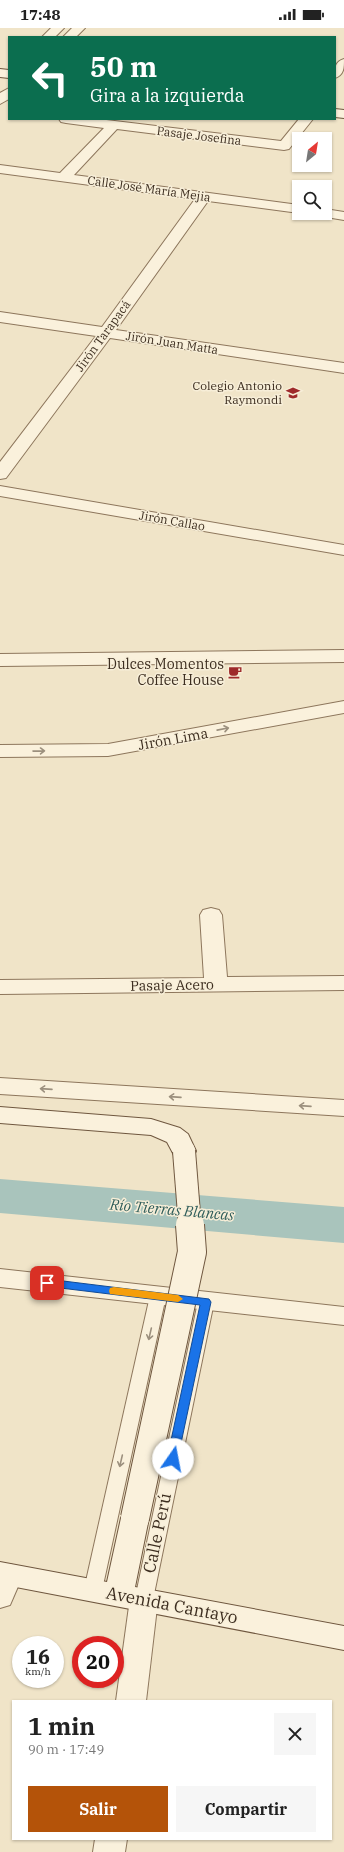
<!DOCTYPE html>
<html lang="es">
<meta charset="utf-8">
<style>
:root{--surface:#fff;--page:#f6f6f6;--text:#222;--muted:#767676;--accent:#b45309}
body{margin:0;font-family:"IBM Plex Serif",serif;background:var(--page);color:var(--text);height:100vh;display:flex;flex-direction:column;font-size:15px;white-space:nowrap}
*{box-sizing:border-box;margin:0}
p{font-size:13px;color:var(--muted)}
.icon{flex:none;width:22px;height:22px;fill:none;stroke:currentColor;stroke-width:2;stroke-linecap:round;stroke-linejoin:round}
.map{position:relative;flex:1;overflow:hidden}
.drawer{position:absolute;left:12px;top:1672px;width:320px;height:140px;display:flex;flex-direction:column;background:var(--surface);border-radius:0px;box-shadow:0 1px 3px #0004}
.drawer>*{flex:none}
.hud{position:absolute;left:8px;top:8px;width:328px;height:84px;border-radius:0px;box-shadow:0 1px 3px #0004;background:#0b6e4f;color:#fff;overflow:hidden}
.needle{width:26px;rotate:30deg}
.fabs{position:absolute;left:292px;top:104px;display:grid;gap:8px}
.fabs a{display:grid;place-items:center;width:40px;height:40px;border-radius:0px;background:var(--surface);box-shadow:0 1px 3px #0004;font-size:20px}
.speed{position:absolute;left:12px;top:1608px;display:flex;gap:8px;font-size:20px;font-weight:700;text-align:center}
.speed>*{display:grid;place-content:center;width:52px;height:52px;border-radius:50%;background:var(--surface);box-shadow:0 1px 3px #0004;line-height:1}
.speed small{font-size:10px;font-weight:400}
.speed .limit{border:6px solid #d22;background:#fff;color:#111}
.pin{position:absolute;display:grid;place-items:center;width:34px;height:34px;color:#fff;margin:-17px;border-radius:8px;box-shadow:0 2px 6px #0006}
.me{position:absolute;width:44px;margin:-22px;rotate:12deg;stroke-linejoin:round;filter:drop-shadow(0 0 3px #0008)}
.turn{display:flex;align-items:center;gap:14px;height:84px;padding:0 16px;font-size:18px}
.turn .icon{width:52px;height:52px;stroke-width:2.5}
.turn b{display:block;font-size:28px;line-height:34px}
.round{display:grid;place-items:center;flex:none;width:42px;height:42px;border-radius:0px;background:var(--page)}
.head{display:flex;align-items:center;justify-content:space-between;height:68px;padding:0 16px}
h1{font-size:24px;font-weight:700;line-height:30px}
.action{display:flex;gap:8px;margin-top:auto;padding:8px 16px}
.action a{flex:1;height:46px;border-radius:0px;background:var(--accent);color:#fff;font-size:16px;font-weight:700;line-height:46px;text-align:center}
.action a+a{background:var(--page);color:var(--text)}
.status{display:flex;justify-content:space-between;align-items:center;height:28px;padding:0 20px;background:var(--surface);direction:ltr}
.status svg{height:11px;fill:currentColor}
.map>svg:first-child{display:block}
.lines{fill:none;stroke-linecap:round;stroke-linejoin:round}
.river{fill:#a9c4bc;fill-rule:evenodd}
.lane-casing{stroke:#8d765c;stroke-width:2}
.street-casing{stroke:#8d765c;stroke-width:2}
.secondary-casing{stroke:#6f573f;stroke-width:2}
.lane{fill:#faf1dc;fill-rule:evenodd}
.street{fill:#faf1dc;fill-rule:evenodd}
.secondary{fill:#faf1dc;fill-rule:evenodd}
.secondary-bridge-far1-casing{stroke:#6f573f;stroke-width:24;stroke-linecap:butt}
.secondary-bridge-casing{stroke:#6f573f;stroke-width:30;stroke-linecap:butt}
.secondary-bridge-far1{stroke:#faf1dc;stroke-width:22}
.secondary-bridge{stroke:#faf1dc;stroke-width:28}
.oneway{stroke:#9c907e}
.route{fill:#1a73e8;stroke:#114b97}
.slow{fill:#f59e0b}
.labels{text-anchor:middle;stroke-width:3;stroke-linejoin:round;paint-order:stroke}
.far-street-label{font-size:12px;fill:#3d2e20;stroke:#f7eed8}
.far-poi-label{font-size:12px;fill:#3d2e20;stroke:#f7eed8;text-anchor:end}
.poi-label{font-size:14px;fill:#3d2e20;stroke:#f7eed8;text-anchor:end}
.street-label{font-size:14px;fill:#3d2e20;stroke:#f7eed8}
.water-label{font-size:15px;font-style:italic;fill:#2f5d5a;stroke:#f7eed8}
.near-street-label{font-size:17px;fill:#3d2e20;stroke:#f7eed8}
</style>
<div class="status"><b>17:48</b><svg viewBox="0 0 49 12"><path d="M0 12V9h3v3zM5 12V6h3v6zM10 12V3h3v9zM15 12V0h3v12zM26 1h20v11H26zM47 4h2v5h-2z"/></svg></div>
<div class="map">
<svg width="344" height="1824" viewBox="0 0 344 1824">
<rect width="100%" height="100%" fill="#f0e4c8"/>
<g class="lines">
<path class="river" d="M0,1151L344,1179V1215L0,1185Z"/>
<g class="lane-casing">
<g id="lane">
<path d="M158,1263L163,1264L166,1268L102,1562L99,1567L93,1569L87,1567L84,1562L150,1268L153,1264Z"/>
<path d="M206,1269L211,1270L214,1274L153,1571L150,1576L144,1578L138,1576L135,1571L198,1274L201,1270Z"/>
</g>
</g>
<g class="street-casing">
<g id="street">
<path d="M51,0H64L55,9H42Z"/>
<path d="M72,0H85L76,9H63Z"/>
<path d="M344,31C344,40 344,47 335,50C335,41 334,34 344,31Z"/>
<path d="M9,60V71L0,76V65Z"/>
<path d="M59,91H98L281,113L299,91H313L289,121L284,122L117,101L74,147L299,177V185L208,173L116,302L344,335V345L110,310L6,450L0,451V434L96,308L0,294V284L102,299L195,171L0,145V137L60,145L104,100L66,95L61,94Z"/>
<path d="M325,181L344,184V192L320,188L318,185H325Z"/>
<path d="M0,458L344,517V527L0,468Z"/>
<path d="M344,622V634L0,638V626Z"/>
<path d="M344,673V685L108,728L0,729V717L108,716Z"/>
<path d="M211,880L219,882L222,887L227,949L344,948V962L0,966V952L204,950L200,887L203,882Z"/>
<path d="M0,1050L344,1072V1088L0,1066Z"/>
<path d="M0,1241L344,1279V1297L0,1259Z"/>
<path d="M9,1536L19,1539L23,1547L10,1577L0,1580V1539Z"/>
<path d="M144,1560L154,1563L158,1571L146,1673H116L130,1571L134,1563Z"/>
<path d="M95,1811H127L125,1824H93Z"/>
</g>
</g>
<g class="secondary-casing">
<g id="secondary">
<path d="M0,41L9,42V50L0,49Z"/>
<path d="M335,81L344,82V90L335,89Z"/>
<path d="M0,1079L151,1091L180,1100L188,1106L196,1123L193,1129L184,1131L175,1129L167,1114L151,1107L0,1095Z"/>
<path d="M135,1479L145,1482L149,1490L135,1559L344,1598V1622L0,1556V1534L107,1554L121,1490L125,1482Z"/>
</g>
</g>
<use href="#lane" class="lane"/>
<use href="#street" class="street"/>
<use href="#secondary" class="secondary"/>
<g class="secondary-bridge-far1-casing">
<path id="secondary-bridge-far1" d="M184,1123L190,1198"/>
</g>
<g class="secondary-bridge-casing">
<path id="secondary-bridge" d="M135,1490L192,1224L190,1197"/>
</g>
<use href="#secondary-bridge-far1" class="secondary-bridge-far1"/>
<use href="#secondary-bridge" class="secondary-bridge"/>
</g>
<defs><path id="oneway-shaft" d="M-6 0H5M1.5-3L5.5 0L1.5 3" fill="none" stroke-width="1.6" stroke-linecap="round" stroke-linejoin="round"/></defs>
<g class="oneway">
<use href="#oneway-shaft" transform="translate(223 701) rotate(-11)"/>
<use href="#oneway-shaft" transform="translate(39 723) rotate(-1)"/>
<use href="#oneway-shaft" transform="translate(46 1061) rotate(-176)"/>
<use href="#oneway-shaft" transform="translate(175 1069) rotate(-176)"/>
<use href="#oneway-shaft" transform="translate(305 1078) rotate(-176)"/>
<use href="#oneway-shaft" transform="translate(150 1306) rotate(103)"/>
<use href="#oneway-shaft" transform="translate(121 1433) rotate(103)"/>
</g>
<path class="route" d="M47,1251L209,1271L211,1274L177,1434H169L167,1431L200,1277L44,1258L42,1255L44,1253Z"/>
<path class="slow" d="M114,1259L178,1267L183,1271L178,1274L110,1266L109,1263L110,1260Z"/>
<defs>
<g id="school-bare" transform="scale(1.08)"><path d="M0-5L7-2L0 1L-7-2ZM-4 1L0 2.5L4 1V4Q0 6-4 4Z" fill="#9e2a2b" stroke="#f7eed8" stroke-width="2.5" paint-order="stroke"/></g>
<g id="cafe-bare" transform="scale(1.08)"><path d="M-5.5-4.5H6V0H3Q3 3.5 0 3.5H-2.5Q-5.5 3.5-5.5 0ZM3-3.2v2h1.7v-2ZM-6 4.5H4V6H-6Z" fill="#9e2a2b" stroke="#f7eed8" stroke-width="2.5" paint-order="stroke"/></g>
</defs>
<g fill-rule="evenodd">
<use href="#school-bare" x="293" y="365"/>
<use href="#cafe-bare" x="235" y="644"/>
</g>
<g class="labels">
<g class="far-street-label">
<text transform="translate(199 108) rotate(7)" y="4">Pasaje Josefina</text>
<text transform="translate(149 161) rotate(8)" y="4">Calle José María Mejia</text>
<text transform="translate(103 308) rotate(-54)" y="4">Jirón Tarapacá</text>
<text transform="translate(172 315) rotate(9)" y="4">Jirón Juan Matta</text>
<text transform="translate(172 493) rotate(10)" y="4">Jirón Callao</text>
</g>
<g class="far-poi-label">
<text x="282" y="362">Colegio Antonio<tspan x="282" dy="14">Raymondi</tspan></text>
</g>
<g class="poi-label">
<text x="224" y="641">Dulces Momentos<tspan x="224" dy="16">Coffee House</tspan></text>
</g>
<g class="street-label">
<text transform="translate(173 711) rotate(-10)" y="5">Jirón Lima</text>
<text transform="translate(172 957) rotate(-1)" y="5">Pasaje Acero</text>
</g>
<g class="water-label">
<text transform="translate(172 1182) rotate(5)" y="5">Río Tierras Blancas</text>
</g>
<g class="near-street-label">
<text transform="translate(157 1505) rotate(-78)" y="6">Calle Perú</text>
<text transform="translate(172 1577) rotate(11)" y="6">Avenida Cantayo</text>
</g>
</g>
</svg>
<div class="fabs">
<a><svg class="needle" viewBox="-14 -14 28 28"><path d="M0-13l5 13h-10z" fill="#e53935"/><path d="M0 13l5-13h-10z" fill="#767676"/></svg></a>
<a><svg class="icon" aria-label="search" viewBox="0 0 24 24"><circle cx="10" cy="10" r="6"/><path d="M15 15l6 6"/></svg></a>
</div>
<div class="speed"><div>16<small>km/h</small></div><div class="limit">20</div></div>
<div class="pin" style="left:47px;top:1255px;background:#d93025"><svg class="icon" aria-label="arrive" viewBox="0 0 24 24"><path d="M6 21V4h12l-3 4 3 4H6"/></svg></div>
<svg class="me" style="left:173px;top:1431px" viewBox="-20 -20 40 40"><circle r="19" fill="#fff"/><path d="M0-13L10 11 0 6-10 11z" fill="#1a73e8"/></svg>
<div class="hud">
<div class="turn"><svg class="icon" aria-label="left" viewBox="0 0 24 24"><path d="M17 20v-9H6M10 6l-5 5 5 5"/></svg><div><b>50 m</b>Gira a la izquierda</div></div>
</div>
<section class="drawer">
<div class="head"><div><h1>1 min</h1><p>90 m · 17:49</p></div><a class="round"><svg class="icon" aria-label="close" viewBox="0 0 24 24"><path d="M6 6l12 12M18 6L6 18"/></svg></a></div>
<div class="action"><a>Salir</a><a>Compartir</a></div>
</section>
</div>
